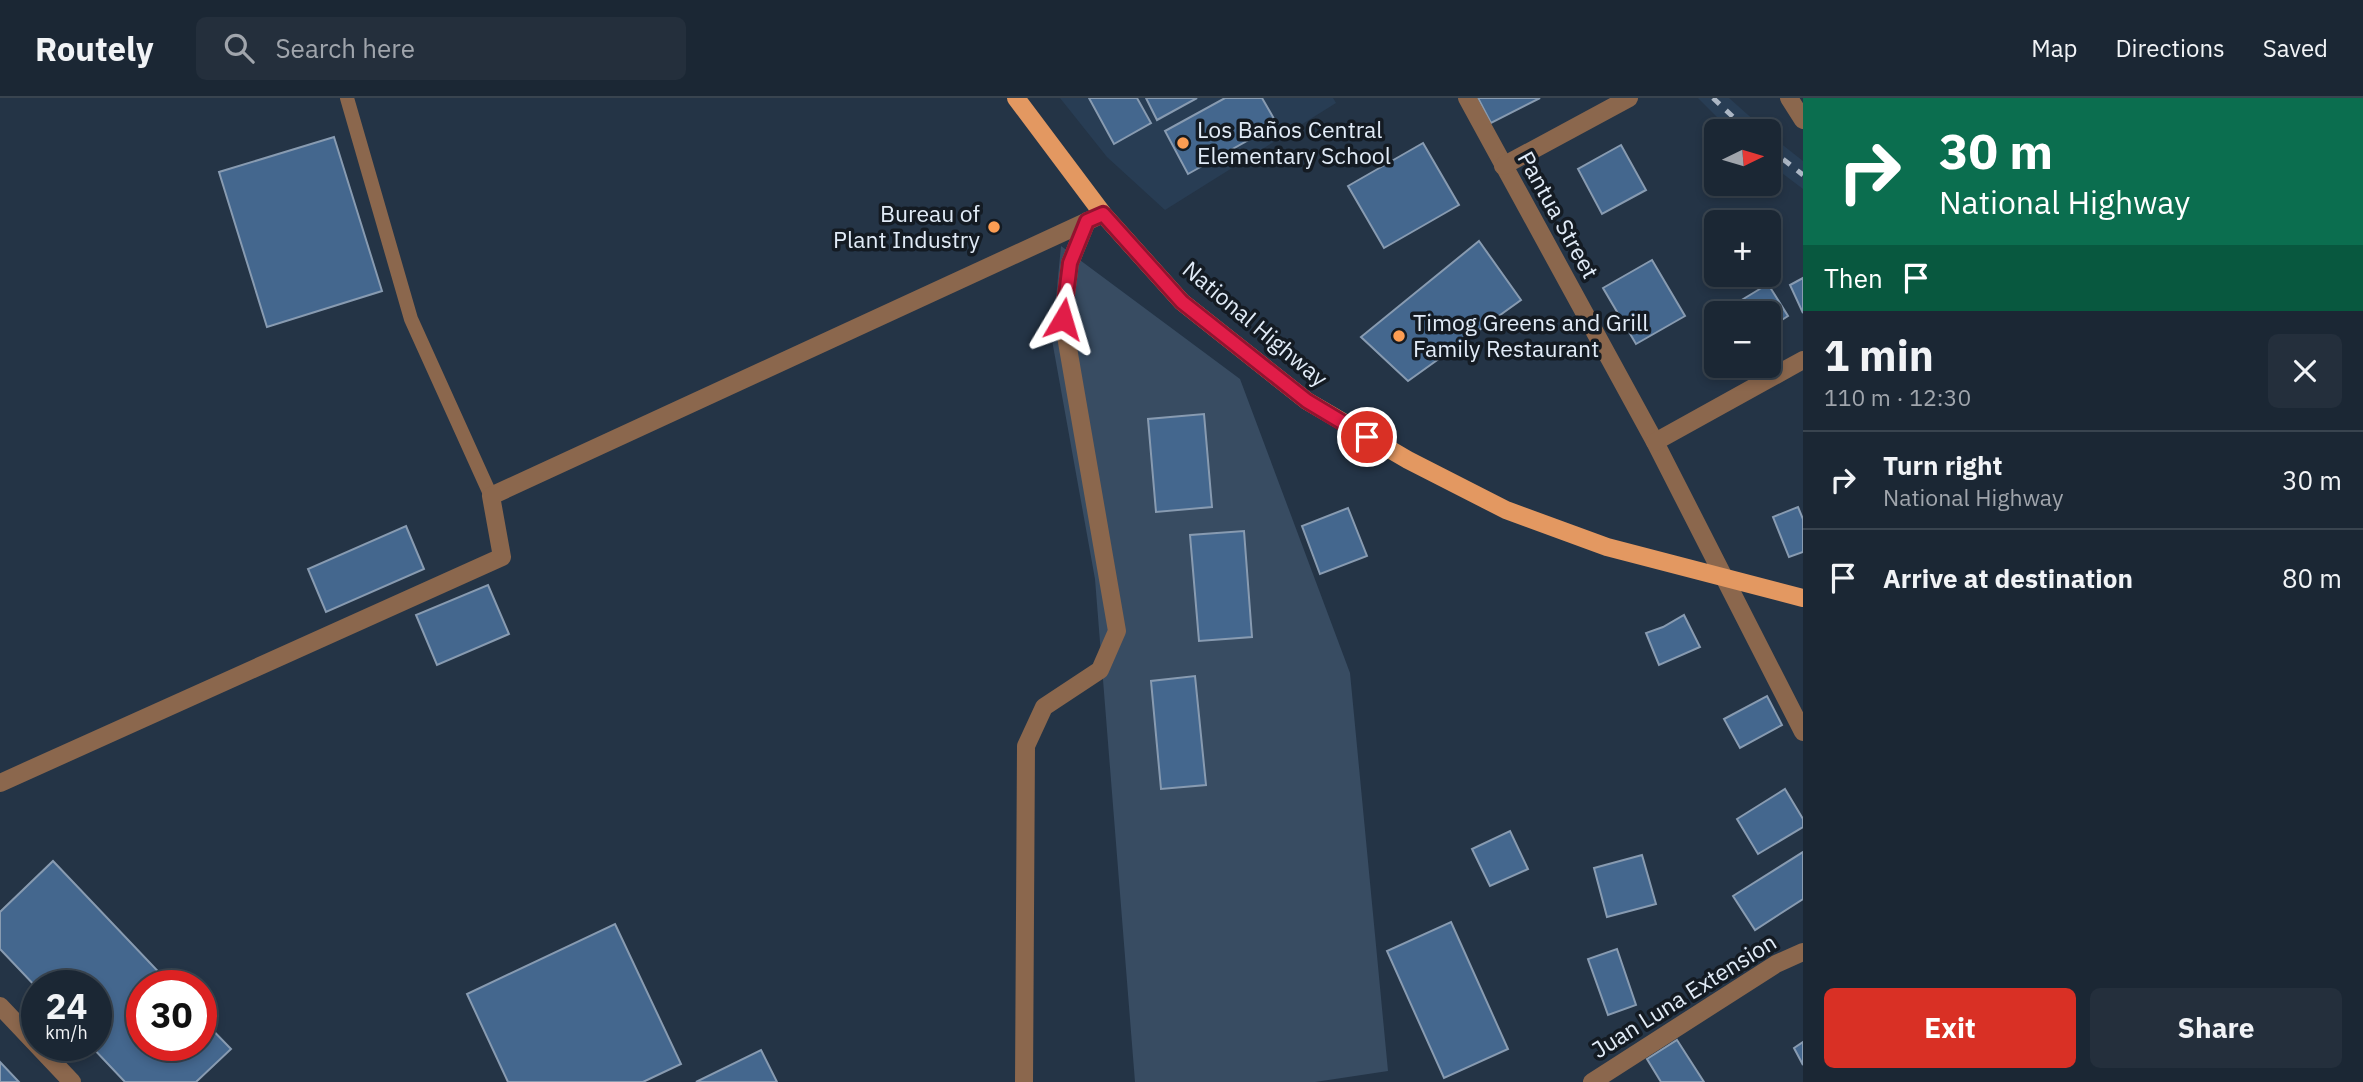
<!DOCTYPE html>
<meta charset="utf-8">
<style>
:root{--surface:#1b2734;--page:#242f3c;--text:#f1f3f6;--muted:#a0a5ac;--line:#39444f;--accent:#d93025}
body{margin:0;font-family:"IBM Plex Sans",sans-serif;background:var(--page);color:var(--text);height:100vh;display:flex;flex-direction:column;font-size:26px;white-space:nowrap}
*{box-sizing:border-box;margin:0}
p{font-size:23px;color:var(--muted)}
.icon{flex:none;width:38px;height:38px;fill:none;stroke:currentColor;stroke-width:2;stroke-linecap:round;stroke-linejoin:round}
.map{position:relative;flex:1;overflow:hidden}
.drawer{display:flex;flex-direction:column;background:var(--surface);width:560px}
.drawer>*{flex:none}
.hud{background:#0b6e4f;color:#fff;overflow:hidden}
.needle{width:46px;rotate:85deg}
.controls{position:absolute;left:1704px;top:21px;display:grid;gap:14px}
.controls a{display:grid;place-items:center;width:77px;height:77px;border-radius:10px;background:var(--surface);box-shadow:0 4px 10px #0003,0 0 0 2px var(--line);font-size:35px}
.speed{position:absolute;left:21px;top:872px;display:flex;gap:14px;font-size:35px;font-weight:700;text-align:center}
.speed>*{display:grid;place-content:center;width:91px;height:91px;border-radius:50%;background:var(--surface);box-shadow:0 4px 10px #0003,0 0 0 2px var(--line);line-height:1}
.speed small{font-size:18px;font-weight:400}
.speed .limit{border:10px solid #d22;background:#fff;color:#111}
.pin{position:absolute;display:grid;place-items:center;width:60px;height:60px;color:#fff;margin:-30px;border:4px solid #fff;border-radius:50%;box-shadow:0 2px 7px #0007}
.me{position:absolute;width:77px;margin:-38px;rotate:7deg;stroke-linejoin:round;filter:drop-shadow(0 0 5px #0008)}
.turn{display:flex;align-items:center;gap:24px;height:147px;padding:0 21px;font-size:32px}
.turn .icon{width:91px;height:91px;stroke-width:2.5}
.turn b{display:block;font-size:49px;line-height:60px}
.then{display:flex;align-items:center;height:66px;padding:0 21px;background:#0003;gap:14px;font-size:26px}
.round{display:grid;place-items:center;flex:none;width:74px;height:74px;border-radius:10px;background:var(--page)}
.overview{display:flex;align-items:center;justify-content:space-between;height:119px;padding:0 21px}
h1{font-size:42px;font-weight:700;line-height:52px}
.primary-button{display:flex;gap:14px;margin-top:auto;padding:14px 21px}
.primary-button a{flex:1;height:80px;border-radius:10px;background:var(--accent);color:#fff;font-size:28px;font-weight:700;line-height:80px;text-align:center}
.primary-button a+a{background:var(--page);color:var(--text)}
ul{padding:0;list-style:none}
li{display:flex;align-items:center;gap:21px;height:98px;padding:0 21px;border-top:2px solid var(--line)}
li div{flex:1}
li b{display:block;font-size:26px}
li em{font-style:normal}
header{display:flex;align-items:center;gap:42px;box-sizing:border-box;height:98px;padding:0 35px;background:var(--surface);border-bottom:2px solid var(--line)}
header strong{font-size:33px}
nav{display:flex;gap:38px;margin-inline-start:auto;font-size:24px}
.search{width:490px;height:63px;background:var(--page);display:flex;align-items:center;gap:18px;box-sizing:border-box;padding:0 24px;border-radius:10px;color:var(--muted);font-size:26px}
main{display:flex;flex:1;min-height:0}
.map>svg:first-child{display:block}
.built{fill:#283d54}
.green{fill:#384c62}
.building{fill:#44678e;stroke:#889bb1;stroke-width:2}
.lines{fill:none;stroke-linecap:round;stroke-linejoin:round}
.lane{stroke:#8b674d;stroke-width:14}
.street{stroke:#8b674d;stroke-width:18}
.primary{stroke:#e39861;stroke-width:18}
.rail{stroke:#acb7c5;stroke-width:5;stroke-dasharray:9 9;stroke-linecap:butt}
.route-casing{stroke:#92132f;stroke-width:18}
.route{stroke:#e11d48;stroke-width:12}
.poi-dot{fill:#fc9d53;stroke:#141b23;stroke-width:2.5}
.labels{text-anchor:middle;stroke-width:7;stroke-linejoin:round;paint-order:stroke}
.poi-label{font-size:23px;fill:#e1ebf7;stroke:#141b23;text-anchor:start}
.street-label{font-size:23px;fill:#e1ebf7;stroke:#141b23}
</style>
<header>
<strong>Routely</strong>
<div class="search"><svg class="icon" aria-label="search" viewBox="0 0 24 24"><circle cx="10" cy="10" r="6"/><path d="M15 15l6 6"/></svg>Search here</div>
<nav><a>Map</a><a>Directions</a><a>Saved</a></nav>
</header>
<main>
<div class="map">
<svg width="1803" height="984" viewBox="0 0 1803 984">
<rect width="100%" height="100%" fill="#243446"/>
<g class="built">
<path d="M1060,0H1333L1336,5L1165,112L1107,59Z"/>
<path d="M1698,0H1729L1766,33H1731Z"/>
<path d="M1769,36L1803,63V91L1769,65Z"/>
</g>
<path class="green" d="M1061,148L1240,281L1350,575L1388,973L1315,984H1135L1095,481L1052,242Z"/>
<g class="building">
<path d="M1089,0H1137L1151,25L1114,46Z"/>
<path d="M1146,0H1197L1157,22Z"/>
<path d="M1225,0H1262L1277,26L1188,76L1165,33Z"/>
<path d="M1478,0H1540L1491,25Z"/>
<path d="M334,39L382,193L267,229L219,74Z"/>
<path d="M1423,45L1459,107L1384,150L1348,88Z"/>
<path d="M1621,47L1646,92L1602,116L1578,71Z"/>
<path d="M1479,143L1521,202L1408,283L1361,239Z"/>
<path d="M1652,162L1685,218L1636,246L1603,190Z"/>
<path d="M1803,180V215L1790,187Z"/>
<path d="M1768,186L1788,218L1769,230V215H1748L1740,203Z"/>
<path d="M1204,316L1212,409L1156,414L1148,321Z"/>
<path d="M1798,409L1803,421V454L1789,459L1773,419Z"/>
<path d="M1348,410L1367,458L1320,476L1302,428Z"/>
<path d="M406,428L424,471L326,514L308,471Z"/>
<path d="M1244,433L1252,539L1199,543L1190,437Z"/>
<path d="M488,487L509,536L437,567L416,517Z"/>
<path d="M1684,517L1700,549L1659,567L1646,535L1663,529Z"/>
<path d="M1195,578L1206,687L1161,691L1151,583Z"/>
<path d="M1767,598L1782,627L1740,650L1724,621Z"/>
<path d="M1785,691L1803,721V729L1758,756L1737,721Z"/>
<path d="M1510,733L1528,771L1490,788L1472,751Z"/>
<path d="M1803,754V801L1755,832L1733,798Z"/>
<path d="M1642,757L1656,806L1607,819L1594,770Z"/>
<path d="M53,763L171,887H142V947H201V920L231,951L196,984H125L90,947H96V887H37V890L0,851V814Z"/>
<path d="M1451,824L1508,951L1444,980L1387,853Z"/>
<path d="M615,826L681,966L643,984H508L467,896Z"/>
<path d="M1617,851L1636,907L1608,917L1588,861Z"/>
<path d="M1677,942L1704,984H1661L1647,961Z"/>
<path d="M1803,944V967L1794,950Z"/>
<path d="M761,952L777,984H696Z"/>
<path d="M0,964L19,984H0Z"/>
</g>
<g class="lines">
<path class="lane" d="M347,0L411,221L491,398"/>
<g class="street">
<path d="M1467,0L1655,344L1803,634"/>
<path d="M1789,0L1803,22"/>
<path d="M1503,68L1629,0"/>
<path d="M1655,344L1803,262"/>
<path d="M0,685L502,459L491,398L1103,116"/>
<path d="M0,908L72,984"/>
<path d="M1024,984L1026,648L1044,609L1100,572L1117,533L1063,221L1070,165L1087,123"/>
<path d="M1592,984L1776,866L1803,854"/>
</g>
<path class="primary" d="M1016,0L1103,116L1182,204L1307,303L1408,362L1506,412L1607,449L1803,500"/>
<g class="rail">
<path d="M1713,0L1748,33"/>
<path d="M1769,50L1803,77"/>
</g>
</g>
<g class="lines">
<g class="route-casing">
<path id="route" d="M1063,221L1070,165L1087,123L1103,116L1182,204L1307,303L1367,339"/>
</g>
<use href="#route" class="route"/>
</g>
<g class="poi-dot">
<circle cx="1183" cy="45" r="7"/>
<circle cx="994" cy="129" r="7"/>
<circle cx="1399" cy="238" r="7"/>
</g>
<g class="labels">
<g class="poi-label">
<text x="1197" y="40">Los Baños Central<tspan x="1197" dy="26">Elementary School</tspan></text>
<text x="980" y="124" text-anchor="end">Bureau of<tspan x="980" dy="26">Plant Industry</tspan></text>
<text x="1413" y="233">Timog Greens and Grill<tspan x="1413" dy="26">Family Restaurant</tspan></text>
</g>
<g class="street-label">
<text transform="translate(1558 117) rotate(61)" y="8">Pantua Street</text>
<text transform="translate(1255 226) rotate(40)" y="8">National Highway</text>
<text transform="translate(1684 898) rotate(-32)" y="8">Juan Luna Extension</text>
</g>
</g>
</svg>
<div class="controls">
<a><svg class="needle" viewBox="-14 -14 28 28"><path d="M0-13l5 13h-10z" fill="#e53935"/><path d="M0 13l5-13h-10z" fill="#a0a5ac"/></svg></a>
<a>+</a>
<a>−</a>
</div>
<div class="speed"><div>24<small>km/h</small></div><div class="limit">30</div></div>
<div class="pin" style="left:1367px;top:339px;background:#d93025"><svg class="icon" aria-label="arrive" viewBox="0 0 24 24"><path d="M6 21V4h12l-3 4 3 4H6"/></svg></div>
<svg class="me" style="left:1063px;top:221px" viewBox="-20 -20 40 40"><path d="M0-17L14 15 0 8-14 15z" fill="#e11d48" stroke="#fff" stroke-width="4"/></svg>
</div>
<section class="drawer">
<div class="hud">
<div class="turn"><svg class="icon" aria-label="right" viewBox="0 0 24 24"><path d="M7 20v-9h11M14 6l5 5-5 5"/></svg><div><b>30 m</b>National Highway</div></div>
<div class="then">Then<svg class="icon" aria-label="arrive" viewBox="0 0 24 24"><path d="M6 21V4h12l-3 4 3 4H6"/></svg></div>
</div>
<div class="overview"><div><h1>1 min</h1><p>110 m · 12:30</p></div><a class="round"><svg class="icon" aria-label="close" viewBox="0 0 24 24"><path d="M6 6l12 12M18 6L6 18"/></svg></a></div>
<ul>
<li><svg class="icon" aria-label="right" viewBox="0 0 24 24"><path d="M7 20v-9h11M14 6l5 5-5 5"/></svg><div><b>Turn right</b><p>National Highway</p></div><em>30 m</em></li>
<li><svg class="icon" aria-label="arrive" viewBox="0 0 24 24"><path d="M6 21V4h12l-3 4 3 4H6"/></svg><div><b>Arrive at destination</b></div><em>80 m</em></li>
</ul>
<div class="primary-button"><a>Exit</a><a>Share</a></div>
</section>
</main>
